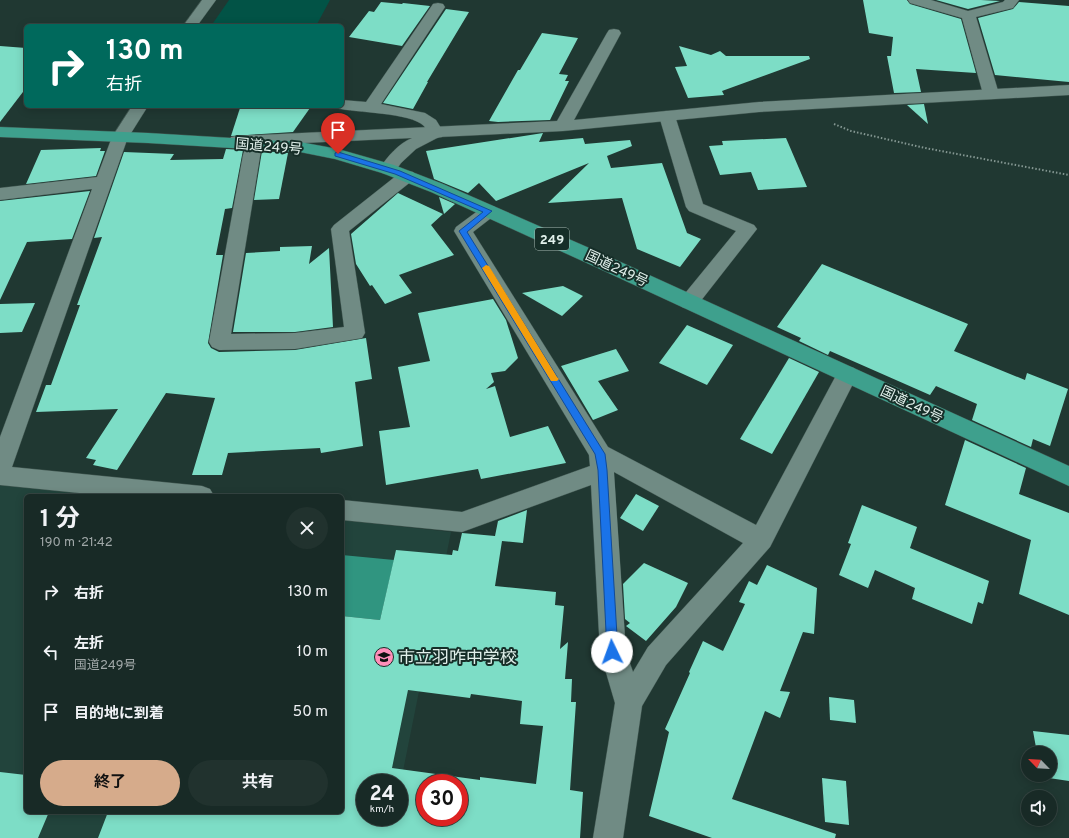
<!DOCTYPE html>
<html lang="ja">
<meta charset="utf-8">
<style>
:root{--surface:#182a26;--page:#21322e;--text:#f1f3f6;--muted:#9fa7a7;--line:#364643;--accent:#d6ab8b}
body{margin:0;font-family:Overpass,"Noto Sans JP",sans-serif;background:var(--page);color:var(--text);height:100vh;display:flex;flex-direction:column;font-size:15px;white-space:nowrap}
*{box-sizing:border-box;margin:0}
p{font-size:13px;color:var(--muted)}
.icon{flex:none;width:22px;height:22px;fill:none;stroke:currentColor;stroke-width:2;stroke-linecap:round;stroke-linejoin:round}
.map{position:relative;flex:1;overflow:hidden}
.sheet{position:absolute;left:24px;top:494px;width:320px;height:320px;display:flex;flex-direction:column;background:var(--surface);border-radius:6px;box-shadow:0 2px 10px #0003,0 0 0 1px var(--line)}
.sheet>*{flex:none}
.banner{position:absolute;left:24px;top:24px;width:320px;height:84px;border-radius:6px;box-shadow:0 2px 10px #0003,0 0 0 1px var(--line);background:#00695c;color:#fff;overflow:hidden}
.needle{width:26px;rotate:295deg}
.fabs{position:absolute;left:1021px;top:746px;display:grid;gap:8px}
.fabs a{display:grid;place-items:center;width:36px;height:36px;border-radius:50%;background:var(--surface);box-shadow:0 2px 10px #0003,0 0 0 1px var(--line);font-size:20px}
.speed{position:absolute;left:356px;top:774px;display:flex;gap:8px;font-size:20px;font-weight:700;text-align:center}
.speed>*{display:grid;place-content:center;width:52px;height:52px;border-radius:50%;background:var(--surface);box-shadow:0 2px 10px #0003,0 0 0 1px var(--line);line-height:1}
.speed small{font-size:10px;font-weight:400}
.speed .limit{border:6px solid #d22;background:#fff;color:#111}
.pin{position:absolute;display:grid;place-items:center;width:34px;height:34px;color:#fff;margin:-41px -17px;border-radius:50% 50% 50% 0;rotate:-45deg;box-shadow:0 0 4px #0007}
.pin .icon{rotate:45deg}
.me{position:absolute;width:44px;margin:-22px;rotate:357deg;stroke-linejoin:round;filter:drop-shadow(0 0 3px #0008)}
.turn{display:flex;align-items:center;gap:14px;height:84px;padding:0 16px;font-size:18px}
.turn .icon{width:52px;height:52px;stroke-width:2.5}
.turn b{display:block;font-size:28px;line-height:34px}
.round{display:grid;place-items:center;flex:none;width:42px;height:42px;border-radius:21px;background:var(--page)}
.headline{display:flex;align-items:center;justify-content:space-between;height:68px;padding:0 16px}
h1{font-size:24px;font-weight:700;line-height:30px}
.action{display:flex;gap:8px;margin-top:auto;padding:8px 16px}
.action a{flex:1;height:46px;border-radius:24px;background:var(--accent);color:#111;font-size:16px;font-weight:700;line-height:46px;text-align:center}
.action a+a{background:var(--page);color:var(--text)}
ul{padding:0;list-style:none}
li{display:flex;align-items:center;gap:12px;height:60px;padding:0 16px}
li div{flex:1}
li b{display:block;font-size:15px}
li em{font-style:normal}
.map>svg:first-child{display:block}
.built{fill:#22443c}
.green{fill:#025346}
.water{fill:#309580}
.building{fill:#7dddc6;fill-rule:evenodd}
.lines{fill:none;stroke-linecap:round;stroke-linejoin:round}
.minor-casing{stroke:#405650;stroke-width:1}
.tertiary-casing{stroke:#405650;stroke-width:1}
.trunk-casing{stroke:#405650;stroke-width:1}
.path{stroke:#849792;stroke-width:2;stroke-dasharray:1.5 2;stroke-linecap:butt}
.minor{fill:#708b84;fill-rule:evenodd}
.tertiary{fill:#708b84;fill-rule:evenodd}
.trunk{fill:#3ea08d;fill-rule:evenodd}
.route{fill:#1a73e8;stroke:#114b97}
.slow{fill:#f59e0b}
.labels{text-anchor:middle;stroke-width:4;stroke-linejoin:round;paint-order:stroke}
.shield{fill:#162e28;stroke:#a4b6b0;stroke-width:1}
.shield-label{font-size:13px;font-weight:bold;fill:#e1f0eb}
.street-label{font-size:14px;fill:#e1f0eb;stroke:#162e28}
.near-poi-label{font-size:17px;fill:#e1f0eb;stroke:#162e28;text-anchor:start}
</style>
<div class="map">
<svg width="1069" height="838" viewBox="0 0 1069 838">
<rect width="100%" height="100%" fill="#203832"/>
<path class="built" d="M0,483L122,496H26V812H342V520L451,532L399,791V783H365V817L390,838H0Z"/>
<path class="green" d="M229,0H330L316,26H211Z"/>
<path class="water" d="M342,555L394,560L380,620L342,616Z"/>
<g class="building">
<path d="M863,0H907L910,4L961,19L976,73L916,69L921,92L894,93L887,56H891L893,37L869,33Z"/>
<path d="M936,0H981L1000,1L968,9Z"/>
<path d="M381,2L402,4L403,3L430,6L402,46L349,37L369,11L374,12Z"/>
<path d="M1019,2L1069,6V82L995,75L978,18L1013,9Z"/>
<path d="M446,9L469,12L427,82H428L413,109L383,103Z"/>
<path d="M542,33L578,38L559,74L568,75L565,81H569L550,120L498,122L489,121L518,70H520Z"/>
<path d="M0,46L26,48V88L0,122Z"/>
<path d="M679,46L711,55L720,51L726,56H809L810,59L722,91L724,95L688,98L675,67L687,66Z"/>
<path d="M924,104L928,124L907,105Z"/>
<path d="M240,108H310L293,132L231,136Z"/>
<path d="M543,133L539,142L583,138L585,144L630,140L632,146L607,156L611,168L662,163L687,233L701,239L680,267L637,249L622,198L548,203L589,163L496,201L479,183L468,193L434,179L426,151Z"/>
<path d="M786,138L807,187L758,190L751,172L720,175L709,146L723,145L722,141Z"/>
<path d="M101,148L100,151H105L96,176L26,184L41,150Z"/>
<path d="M226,149L243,150L232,208L225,209L216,255H223L208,343L211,348L219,352L295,350L366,338L372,379L355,382L363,446L321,453L320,448L228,453L222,475H192L215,398L166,393L117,470L93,465L96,460L86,458L118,409L36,412L46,385H51L80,305H77L102,237L94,238L124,152L174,154L170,160L223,159Z"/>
<path d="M262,151L288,153L279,199L254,200Z"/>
<path d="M90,191L72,239L27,242L0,300V201Z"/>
<path d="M398,193L443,214L431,225L454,255L399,275L412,293L385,304L372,285L370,286L356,264L351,234Z"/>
<path d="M439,197L455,204L444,214Z"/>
<path d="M312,246L309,264L329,248L333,327L295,332H233L246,253L280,251V247Z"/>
<path d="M822,264L968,324L954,351L1025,380L1027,373L1068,389L1050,446L1033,439L1031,447L972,420L977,404L936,386L930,395L830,351L828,355L799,341L801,338L777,327Z"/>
<path d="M563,286L583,296L562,316L522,293Z"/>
<path d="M493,299L506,320L518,358L505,371L491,373L494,382L486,389L495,386L510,437L548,426L566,463L481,479L478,469L386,485L379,431L410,427L398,367L430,361L418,313Z"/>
<path d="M35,303L22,332L0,333V304Z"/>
<path d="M687,325L733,345L707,385L659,363Z"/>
<path d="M616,349L629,371L598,381L618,410L593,420L561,366Z"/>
<path d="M789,358L819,372L772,454L740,439Z"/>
<path d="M965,440L1026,468L1019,494L1069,513V615L1019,594L1031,540L945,505Z"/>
<path d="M636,494L659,506L643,531L620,518Z"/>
<path d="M862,505L917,527L910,548L989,581L983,604L978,602L972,624L912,599L915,588L875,570L868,588L839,575L851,544L848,543Z"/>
<path d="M527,510L523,543L502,541L495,586L556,592L555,605L564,606L560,649L568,642L565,679H572L571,702H576L570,790L583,792L580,838H98L108,812H342V616L380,620L396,550L452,555L453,550L458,551L462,533L495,536L498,521ZM408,690L470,698L471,694L522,701L520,724L543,726L536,784L480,777V780L392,768ZM365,783H399V817H365ZM425,783H459V817H425Z"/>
<path d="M644,563L688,583L676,607L646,641L626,626L630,623L625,619L623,584Z"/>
<path d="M767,565L817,588L814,634L803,632L780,691L790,692L780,718L765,711L732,799L836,834L835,838H712L649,816L669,732L665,729L690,673L689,672L703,641L723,651L745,604L739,602L749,581L757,585Z"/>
<path d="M829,697L854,700L856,723L830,720Z"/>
<path d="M1033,731L1069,735V781L1042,777V775H1050V753H1037Z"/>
<path d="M0,772L26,775V812H49L38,838H0Z"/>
<path d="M822,778L846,781L849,825L825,822Z"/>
</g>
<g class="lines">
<g class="minor-casing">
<g id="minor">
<path d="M908,0H931L968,11L1003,2L1005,0H1019L1013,8L976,17L999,94L997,97L991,99L985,97L983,94L962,18L910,3Z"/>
<path d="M438,3L443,4L445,7L381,104L425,113L436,120L444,133L442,137L436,138L430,137C428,133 426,129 424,126C410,112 356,113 336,108L335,106H342V100L366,102L433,4Z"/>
<path d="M667,111L673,113L675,116L703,204L754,225L757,229L696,307L689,309L682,307L679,302L682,297L736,231L689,211L686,207L659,116L661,113Z"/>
<path d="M120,132L126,133L128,137L12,467L202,486L210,489L214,496H109L0,485V437L92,189L0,200V188L97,177L112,137L114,133Z"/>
<path d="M254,139L260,140L262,144L231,334L295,333L344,327L331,229L334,225L401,172L407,171L413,172L416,176L413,180L349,231L365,333L362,338L295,349L219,350L212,347L209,342L243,155L248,140Z"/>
<path d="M489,205L495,207L498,211L495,215L473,232L608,447L756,525L840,368L847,366L854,368L858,374L770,547L666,665L642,706L623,838H593L615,703L600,652L591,485L462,532L342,520V500L462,512L590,466L589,455L454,231L456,227L483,207ZM614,472L743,543L648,647L633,672L626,652Z"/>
</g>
</g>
<g class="tertiary-casing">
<g id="tertiary">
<path d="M202,0H216L197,26H183Z"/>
<path d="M614,29L619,30L621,33L574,120L759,102L1069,85V95L759,112L563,131L439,137L416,149L401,163L394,173L388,174L382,173L379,169C388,156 398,144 412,138L237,146L231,145L229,141L231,137L237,136L557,121L607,33L609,30Z"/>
<path d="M132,106H148L126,141L120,142L114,141L112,137Z"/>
</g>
</g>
<g class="trunk-casing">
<path id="trunk" d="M0,127L148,133L300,142L338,149L394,165L443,184L603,254L1069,466V486L589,264L431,192L382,173L335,159L300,152L148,143L0,137Z"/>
</g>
<path class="path" d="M834,124L851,131L925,148L1069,175"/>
<use href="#minor" class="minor"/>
<use href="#tertiary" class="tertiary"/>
<use href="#trunk" class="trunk"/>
</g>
<path class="route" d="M338,152L400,171L492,211L467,232L605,454L607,470L618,652L616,656L612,657L609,656L607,652L598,470L595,454L459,231L483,212L395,174L335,156V153Z"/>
<path class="slow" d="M486,265L489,266L557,377L559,379L557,381H551L482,268Z"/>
<defs>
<g id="school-disc" transform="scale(1)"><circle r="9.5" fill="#ff8eb9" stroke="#162e28"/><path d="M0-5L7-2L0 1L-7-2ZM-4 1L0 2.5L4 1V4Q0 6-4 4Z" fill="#111"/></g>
</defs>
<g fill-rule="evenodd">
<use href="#school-disc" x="384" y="657"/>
</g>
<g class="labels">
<rect class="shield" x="535" y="228" width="34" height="22" rx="3"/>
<g class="shield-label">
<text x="552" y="244">249</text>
</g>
<g class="street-label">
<text transform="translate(269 146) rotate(5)" y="5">国道249号</text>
<text transform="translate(617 268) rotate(25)" y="5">国道249号</text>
<text transform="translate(912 404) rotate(25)" y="5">国道249号</text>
</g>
<g class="near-poi-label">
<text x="398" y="663">市立羽咋中学校</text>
</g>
</g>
</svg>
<div class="fabs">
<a><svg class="needle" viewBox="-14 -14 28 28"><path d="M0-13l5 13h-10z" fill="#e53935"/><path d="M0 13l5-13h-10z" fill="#9fa7a7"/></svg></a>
<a><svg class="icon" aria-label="sound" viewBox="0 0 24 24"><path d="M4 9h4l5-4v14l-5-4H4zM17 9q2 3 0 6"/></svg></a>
</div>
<div class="speed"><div>24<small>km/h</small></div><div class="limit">30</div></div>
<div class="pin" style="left:338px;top:154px;background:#d93025"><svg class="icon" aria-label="arrive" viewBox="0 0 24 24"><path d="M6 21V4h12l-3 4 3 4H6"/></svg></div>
<svg class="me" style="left:612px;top:652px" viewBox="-20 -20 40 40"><circle r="19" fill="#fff"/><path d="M0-13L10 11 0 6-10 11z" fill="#1a73e8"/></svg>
<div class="banner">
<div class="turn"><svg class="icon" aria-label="right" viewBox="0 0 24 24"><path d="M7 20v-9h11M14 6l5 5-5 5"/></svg><div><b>130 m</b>右折</div></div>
</div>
<section class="sheet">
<div class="headline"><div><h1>1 分</h1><p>190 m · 21:42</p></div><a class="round"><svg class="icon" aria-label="close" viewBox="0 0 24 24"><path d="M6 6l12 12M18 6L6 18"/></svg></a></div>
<ul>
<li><svg class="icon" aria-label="right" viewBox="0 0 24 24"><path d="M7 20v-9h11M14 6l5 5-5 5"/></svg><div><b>右折</b></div><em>130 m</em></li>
<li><svg class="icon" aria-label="left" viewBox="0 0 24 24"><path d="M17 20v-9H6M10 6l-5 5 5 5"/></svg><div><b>左折</b><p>国道249号</p></div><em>10 m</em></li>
<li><svg class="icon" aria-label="arrive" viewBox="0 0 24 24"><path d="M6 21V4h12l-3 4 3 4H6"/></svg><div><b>目的地に到着</b></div><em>50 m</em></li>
</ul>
<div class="action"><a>終了</a><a>共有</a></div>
</section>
</div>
